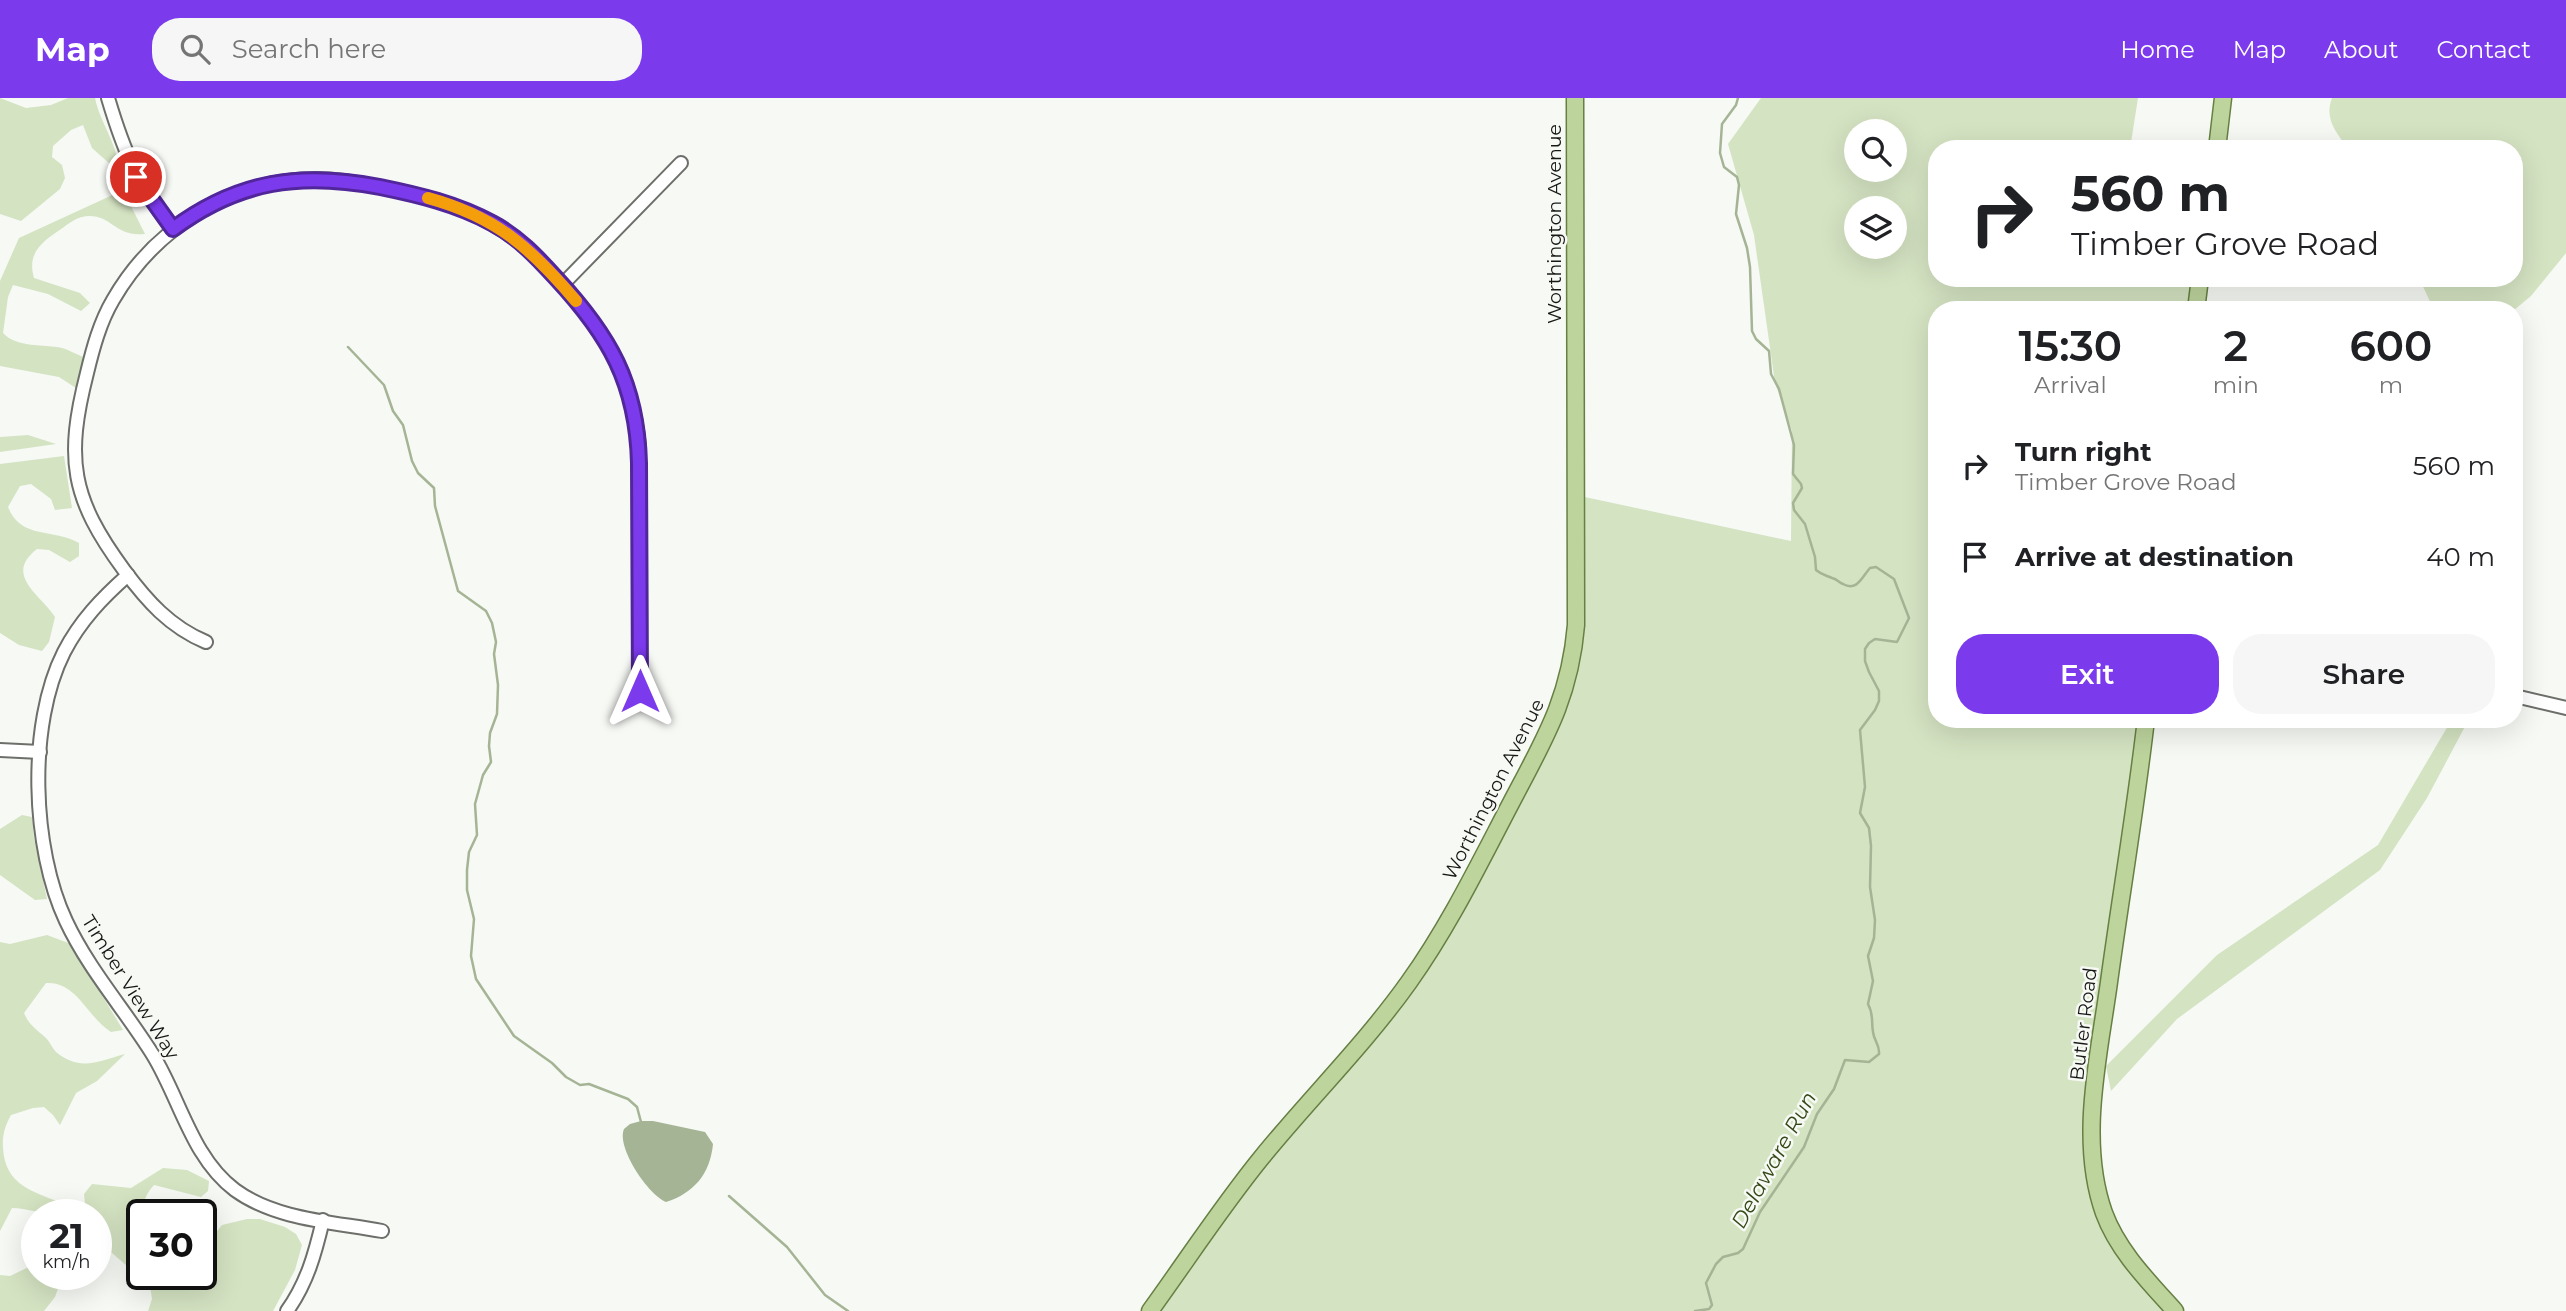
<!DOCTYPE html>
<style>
:root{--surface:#fff;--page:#f6f6f6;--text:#202124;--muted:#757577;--accent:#7c3aed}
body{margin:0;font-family:Montserrat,sans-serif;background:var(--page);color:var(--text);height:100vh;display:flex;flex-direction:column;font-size:26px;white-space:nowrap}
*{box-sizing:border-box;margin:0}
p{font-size:23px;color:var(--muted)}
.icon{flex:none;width:38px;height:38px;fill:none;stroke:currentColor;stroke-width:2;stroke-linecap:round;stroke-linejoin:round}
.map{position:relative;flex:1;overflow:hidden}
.drawer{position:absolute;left:1928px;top:203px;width:595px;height:427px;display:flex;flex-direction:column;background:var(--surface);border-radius:28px;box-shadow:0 7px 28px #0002}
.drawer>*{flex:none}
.top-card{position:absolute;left:1928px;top:42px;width:595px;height:147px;border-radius:28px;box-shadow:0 7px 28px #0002;background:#fff;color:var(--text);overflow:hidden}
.fabs{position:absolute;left:1844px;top:21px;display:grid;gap:14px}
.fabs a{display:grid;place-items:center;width:63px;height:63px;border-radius:50%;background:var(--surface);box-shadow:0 7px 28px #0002;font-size:35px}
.speed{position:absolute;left:21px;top:1101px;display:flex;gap:14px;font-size:35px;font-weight:700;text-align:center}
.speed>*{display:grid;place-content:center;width:91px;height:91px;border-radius:50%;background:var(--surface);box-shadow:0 7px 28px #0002;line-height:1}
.speed small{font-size:18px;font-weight:400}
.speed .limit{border:4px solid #111;border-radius:10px;background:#fff;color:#111}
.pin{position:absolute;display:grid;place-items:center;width:60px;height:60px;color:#fff;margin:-30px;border:4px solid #fff;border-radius:50%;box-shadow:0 2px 7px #0007}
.me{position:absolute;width:77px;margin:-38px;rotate:0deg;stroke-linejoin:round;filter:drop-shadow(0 0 5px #0008)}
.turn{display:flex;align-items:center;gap:24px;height:147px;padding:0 28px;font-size:32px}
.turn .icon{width:91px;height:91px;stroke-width:2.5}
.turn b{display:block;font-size:49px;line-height:60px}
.eta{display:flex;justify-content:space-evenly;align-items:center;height:119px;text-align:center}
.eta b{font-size:42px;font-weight:600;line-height:49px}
.primary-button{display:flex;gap:14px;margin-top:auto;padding:14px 28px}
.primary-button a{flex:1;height:80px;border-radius:28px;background:var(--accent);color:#fff;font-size:28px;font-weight:600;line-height:80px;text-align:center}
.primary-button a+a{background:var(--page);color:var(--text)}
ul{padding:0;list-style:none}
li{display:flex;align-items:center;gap:21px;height:91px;padding:0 28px}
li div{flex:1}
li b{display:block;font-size:26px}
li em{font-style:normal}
header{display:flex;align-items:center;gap:42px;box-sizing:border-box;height:98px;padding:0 35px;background:var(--accent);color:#fff}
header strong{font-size:33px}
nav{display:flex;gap:38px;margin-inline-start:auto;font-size:24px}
.search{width:490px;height:63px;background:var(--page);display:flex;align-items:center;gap:18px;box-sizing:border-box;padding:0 24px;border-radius:28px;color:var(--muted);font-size:26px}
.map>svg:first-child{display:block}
.green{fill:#d4e3c2;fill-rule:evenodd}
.water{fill:#a5b494}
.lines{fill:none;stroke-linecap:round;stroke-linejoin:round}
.stream{stroke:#a5b494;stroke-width:2.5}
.minor-casing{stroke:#6d6f6b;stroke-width:16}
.major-casing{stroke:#667f43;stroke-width:19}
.minor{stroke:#fff;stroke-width:12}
.major{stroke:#bdd49d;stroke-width:16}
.route-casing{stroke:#51269a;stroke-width:18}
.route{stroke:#7c3aed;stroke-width:12}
.slow{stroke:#f59e0b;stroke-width:12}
.labels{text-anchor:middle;stroke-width:5;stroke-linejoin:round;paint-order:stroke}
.street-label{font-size:19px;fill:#171816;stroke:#f7f9f5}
.water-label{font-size:21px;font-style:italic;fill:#344816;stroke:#f7f9f5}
</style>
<header>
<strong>Map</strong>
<div class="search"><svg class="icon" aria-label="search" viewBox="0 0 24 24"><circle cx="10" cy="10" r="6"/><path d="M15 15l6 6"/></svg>Search here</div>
<nav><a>Home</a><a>Map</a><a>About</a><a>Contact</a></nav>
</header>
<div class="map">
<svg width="2566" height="1213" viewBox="0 0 2566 1213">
<rect width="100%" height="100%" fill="#f7f9f5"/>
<g class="green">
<path d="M0,0L26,10L51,7L68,0H95C100,25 119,48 119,74L92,50L83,27L71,32L53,48L52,59L62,67L65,80L60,91L21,123L0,116Z"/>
<path d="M1761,0H2138L2130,51H1937V180H2195L2191,212H1937V621H2141L2089,1009L2096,1101L2170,1213H1156L1234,1105L1437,846L1566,593L1580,398L1791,443L1792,333L1775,285L1754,137L1728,46ZM1857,33H1895V72H1857ZM1857,110H1895V149H1857Z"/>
<path d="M2332,0H2566V155L2531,198L2514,212H2434L2419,180H2515V51H2348C2336,34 2324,21 2332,0Z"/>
<path d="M119,94L128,102L145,136C115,139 113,118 89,118C79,118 72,123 64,129C45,142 26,153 34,180L80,195L90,205L81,213L48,196L13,187L8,199L3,235C16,250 44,246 62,250C69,252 76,256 83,259L76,290L59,279L0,268V183L19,140Z"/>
<path d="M28,337L56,346L0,354V339Z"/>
<path d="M64,358L72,410L55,412L51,401L31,386L20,388L8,409C21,442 53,430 79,445V458L70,464L49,452L37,451C3,477 41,497 55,519L49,544L42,553L19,547L0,535V366Z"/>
<path d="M2452,621H2469L2427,700L2380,772L2177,921L2111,993L2106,968L2217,857L2378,747Z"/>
<path d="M22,717L32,719L34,740L47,801L35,802L0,777V731Z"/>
<path d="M47,837L71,846L123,932L111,934C87,919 77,883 46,885L24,915C29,927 36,931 46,940C50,944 52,950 56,954C80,974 99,963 125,956L97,983L76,995L60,1027L53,1017L44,1009L33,1010L11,1017C5,1028 2,1037 3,1050C5,1088 34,1094 65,1106L55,1116C40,1116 27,1110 12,1110L0,1133V844L10,846Z"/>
<path d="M163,1070L187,1072L209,1083L208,1093L201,1099L154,1087C133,1108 142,1147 142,1176H201V1153L222,1127L247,1121H260L285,1129L296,1136L302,1147L295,1172L273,1213H148L152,1201L150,1188L112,1155L96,1137V1116H86L84,1096L92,1086L131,1090Z"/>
<path d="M37,1165V1176H63L55,1199L44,1213H0V1177L10,1178Z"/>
</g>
<path class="water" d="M641,1023H653L705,1034L713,1046C710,1076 694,1095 666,1104C648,1097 616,1049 624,1031L630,1026Z"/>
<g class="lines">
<g class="stream">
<path d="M348,249L384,287L393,313L403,327L412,363L418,375L434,390L435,408L458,493L486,513L492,525L496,544L494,556L498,587L497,616L490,635L489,648L491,664L483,677L475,706L477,737L469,754L467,772V792L474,821L471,858L476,881L514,938L552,965L566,979L580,987L589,986L628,1001L637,1009L641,1024"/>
<path d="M729,1098L787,1149L825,1197L848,1213"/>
<path d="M1695,1213L1709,1211L1712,1207L1706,1185L1716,1166L1723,1159L1738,1155L1743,1151L1760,1114L1804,1049L1817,1016L1834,991L1845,962L1869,964L1879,956C1880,947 1874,943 1873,934C1871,923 1874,917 1868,906L1873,883L1868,858L1874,840L1875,822L1870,789L1871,748L1869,730L1860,715L1865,689L1860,632L1875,612L1879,603V593L1869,574L1865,563V551L1869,545L1875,541L1897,544L1909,520L1894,481L1876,469L1870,470C1862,479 1857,494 1843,486C1838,484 1837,481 1832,480C1825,477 1822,477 1816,472L1815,459L1805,426L1794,412L1793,405L1802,390L1801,386L1793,376L1794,347L1779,291L1771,276L1769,253L1756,241L1752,233L1750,169L1747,150L1736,116L1739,87L1737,79L1724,69L1720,55L1722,26L1736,7L1738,0"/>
</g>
<g class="minor-casing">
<g id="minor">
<path d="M108,0C124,54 138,87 173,131"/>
<path d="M562,187L681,65"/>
<path d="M128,477C102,500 80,523 64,554C27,627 32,751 66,823C89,872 125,912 153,957C180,1001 192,1060 235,1092C276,1122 334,1124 382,1133"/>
<path d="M206,544C170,529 147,503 124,472C71,400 65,361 87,275C93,250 100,224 113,202C155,129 234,80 319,81C341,81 363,86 385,90C442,101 497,119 539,162C594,219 631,265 639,348L640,593"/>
<path d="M2515,598L2566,610"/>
<path d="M0,652L40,654"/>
<path d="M287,1213C307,1185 315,1156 323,1122"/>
</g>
</g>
<g class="major-casing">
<g id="major">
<path d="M2217,51L2223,0"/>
<path d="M2196,212L2200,180"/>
<path d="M2146,621C2136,709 2121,796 2109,884C2099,958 2078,1042 2104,1115C2118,1153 2148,1183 2175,1213"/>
<path d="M1150,1213C1187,1162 1222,1108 1262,1059C1310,1000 1365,946 1409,884C1449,828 1479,766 1511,705C1544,642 1570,600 1576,527L1575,0"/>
</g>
</g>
<use href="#minor" class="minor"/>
<use href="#major" class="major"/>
</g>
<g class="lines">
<g class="route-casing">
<path id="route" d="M136,79L173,131C239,82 301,74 380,89C419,97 457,106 492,125C517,138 537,159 556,180C609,237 637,285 639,365L640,593"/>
</g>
<use href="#route" class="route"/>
<path class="slow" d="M428,100C497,119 531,150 576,203"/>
</g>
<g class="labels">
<g class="street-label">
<text transform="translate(1554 126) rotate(-90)" y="7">Worthington Avenue</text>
<text transform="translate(1493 691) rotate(-63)" y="7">Worthington Avenue</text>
<text transform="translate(131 889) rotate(58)" y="7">Timber View Way</text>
<text transform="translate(2083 926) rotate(-83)" y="7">Butler Road</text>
</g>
<g class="water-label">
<text transform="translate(1774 1062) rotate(-61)" y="7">Delaware Run</text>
</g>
</g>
</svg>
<div class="fabs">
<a><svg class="icon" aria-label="search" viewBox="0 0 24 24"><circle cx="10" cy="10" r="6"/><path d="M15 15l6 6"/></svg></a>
<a><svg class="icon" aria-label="layers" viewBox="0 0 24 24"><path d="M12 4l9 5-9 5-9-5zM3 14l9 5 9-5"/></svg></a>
</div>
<div class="speed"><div>21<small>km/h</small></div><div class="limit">30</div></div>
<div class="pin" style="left:136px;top:79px;background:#d93025"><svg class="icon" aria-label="arrive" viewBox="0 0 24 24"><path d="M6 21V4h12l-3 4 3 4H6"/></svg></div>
<svg class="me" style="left:640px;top:593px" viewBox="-20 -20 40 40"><path d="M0-17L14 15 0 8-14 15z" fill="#7c3aed" stroke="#fff" stroke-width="4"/></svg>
<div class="top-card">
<div class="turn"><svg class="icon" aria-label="right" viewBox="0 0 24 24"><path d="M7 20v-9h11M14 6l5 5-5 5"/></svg><div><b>560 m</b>Timber Grove Road</div></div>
</div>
<section class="drawer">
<div class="eta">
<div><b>15:30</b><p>Arrival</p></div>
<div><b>2</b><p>min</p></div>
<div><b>600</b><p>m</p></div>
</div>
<ul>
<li><svg class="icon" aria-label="right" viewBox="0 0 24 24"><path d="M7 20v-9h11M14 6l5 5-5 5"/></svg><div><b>Turn right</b><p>Timber Grove Road</p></div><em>560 m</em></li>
<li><svg class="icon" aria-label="arrive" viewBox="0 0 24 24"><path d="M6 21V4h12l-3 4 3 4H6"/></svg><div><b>Arrive at destination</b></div><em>40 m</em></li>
</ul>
<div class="primary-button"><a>Exit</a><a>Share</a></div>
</section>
</div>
